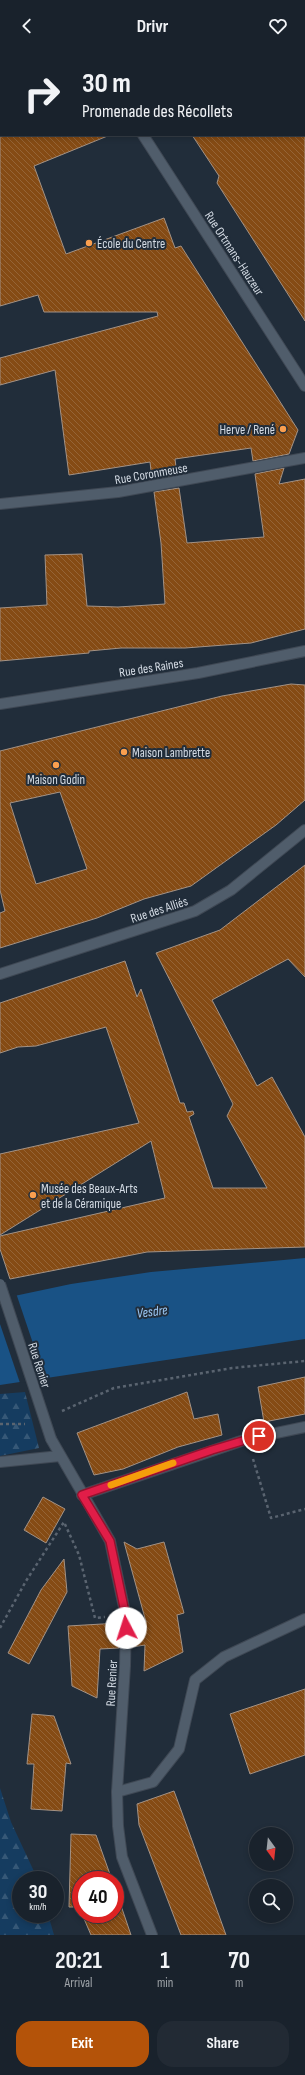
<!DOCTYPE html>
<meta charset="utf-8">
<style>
:root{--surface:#19222c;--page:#222a34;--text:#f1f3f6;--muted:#9fa4a9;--line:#373f48;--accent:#b45309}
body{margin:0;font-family:"Sofia Sans Condensed",sans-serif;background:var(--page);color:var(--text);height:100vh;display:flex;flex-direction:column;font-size:15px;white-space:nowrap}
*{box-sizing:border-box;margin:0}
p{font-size:13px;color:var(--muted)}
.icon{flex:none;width:22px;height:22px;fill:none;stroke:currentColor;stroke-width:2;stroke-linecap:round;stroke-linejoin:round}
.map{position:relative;height:1883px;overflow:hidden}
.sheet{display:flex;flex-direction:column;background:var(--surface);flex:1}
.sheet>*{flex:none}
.hud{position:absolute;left:0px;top:0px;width:305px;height:84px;box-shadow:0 2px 6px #0003,0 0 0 1px var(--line);background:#19222c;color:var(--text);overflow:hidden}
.needle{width:26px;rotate:165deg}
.buttons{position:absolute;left:249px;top:1775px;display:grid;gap:8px}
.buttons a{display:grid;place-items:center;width:44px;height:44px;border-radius:50%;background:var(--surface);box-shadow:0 2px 6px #0003,0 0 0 1px var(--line);font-size:20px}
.speed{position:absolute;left:12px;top:1819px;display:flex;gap:8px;font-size:20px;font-weight:700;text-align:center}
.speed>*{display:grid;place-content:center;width:52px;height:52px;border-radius:50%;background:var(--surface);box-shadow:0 2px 6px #0003,0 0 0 1px var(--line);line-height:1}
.speed small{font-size:10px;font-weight:400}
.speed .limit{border:6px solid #d22;background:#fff;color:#111}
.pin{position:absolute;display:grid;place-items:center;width:34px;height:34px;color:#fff;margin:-17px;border:2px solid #fff;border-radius:50%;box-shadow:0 1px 4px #0007}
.me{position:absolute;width:44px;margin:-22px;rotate:355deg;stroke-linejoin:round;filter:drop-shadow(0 0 3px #0008)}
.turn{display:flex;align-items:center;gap:14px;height:84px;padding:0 16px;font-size:18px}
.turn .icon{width:52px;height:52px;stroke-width:2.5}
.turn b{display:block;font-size:28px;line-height:34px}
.eta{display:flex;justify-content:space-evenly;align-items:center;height:68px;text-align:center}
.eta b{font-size:24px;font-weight:700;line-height:28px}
.cta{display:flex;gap:8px;margin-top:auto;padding:8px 16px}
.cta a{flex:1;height:46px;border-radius:16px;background:var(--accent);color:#fff;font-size:16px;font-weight:700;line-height:46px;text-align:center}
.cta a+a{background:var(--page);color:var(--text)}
header{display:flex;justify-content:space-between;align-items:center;height:52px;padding:0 16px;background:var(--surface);font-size:18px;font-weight:700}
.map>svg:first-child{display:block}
.forest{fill:url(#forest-firs)}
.water{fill:#195285}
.pier{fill:#212d3a}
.building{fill:url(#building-back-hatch);stroke:#a39285;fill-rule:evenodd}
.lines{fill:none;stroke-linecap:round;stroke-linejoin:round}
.lane-casing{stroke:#3f4854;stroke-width:12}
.street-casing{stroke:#3f4854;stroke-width:12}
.secondary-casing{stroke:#3f4854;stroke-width:12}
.path{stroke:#5a6470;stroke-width:2.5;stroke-dasharray:3 3;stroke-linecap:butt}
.lane{stroke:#505d6b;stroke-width:10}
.street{stroke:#505d6b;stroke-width:10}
.secondary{stroke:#505d6b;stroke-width:10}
.secondary-bridge-casing{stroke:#3f4854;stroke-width:12;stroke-linecap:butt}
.secondary-bridge{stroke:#505d6b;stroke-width:10}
.route-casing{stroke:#92132f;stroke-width:10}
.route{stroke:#e11d48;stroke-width:7}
.slow{stroke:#f59e0b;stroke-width:7}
.poi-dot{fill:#fa9f4f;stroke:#212d3a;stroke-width:1.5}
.labels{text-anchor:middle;stroke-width:4;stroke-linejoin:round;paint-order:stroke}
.poi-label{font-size:13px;fill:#d4dbe4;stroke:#212d3a;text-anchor:start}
.street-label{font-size:13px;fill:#d4dbe4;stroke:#212d3a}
.water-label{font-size:14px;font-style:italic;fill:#9bc7f4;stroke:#212d3a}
</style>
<header><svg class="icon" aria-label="back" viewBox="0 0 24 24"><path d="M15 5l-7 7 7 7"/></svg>Drivr<svg class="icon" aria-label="heart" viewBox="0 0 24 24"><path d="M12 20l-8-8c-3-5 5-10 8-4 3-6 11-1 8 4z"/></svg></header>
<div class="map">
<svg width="305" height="1883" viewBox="0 0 305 1883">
<defs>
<pattern id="forest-firs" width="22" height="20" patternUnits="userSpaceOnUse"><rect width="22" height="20" fill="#153c60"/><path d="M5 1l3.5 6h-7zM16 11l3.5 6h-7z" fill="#365877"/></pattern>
<pattern id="building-back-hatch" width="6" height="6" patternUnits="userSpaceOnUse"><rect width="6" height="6" fill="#854b14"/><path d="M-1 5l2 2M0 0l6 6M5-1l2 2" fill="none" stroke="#956436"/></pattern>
</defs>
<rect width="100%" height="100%" fill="#212d3a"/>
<g class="forest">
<path d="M25,1340L39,1396L0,1404V1342Z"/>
<path d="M0,1736L11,1770L38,1828H21V1862H48L54,1883H0Z"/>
</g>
<path class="water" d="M305,1206V1287L0,1333V1247L71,1232L151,1220Z"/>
<path class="pier" d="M16,1241L45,1327L20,1331L0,1272V1245Z"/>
<g class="building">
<path d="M0,83H110L34,114L66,202L164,166L175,196L181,194L298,378L289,402L253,409L251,396L175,407L177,423L152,427L150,410L69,423L55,318L0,333V306L158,264L157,260H44L38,243L0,254Z"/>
<path d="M192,83H305V269L217,131L219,124Z"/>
<path d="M284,416L279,432L305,427V577L251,591L185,596H121L89,599V601L0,609V556L47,553L45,503L82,502L87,554L118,555L165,552L161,491L154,440L179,436L187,491L264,485L255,422Z"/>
<path d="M291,632L305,633V748L276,773L191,834L144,847L97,866L0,896V861L5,859L0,838V699L222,644ZM60,740L87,817L36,832L10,751Z"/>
<path d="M305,813V925L288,907L212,948L257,1034L272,1025L305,1085V1195L147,1200L10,1227L0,1197V1184L165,1146L151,1089L0,1183V1102L139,1071L106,975L36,994L18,995L0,1001V951L125,909L137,945L141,937L180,1051H184L187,1060L193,1059L194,1062L189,1065L213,1136H267L227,1064L233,1052L156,901L220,878Z"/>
<path d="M305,1325V1362L264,1370L258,1335Z"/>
<path d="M187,1340L194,1367L218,1362L222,1383L178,1395L123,1417L94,1423L77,1381Z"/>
<path d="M43,1445L65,1457L46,1491L24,1478Z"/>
<path d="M124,1490L137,1497L164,1490L184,1561L177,1563L183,1600L144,1619L145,1593L132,1595V1571L146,1570Z"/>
<path d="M64,1507L67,1540L29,1612L8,1601L41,1538Z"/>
<path d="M119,1571V1596L100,1597L97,1646L72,1634L68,1574Z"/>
<path d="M305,1637V1703L250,1722L230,1662Z"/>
<path d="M32,1662L54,1664L71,1712L66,1711L62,1759L31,1757L34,1712H27Z"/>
<path d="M174,1739L181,1758L226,1883H181L139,1773L137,1752Z"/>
<path d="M71,1782L96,1783L112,1828H81V1858L80,1855H69Z"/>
<path d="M115,1836L131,1883H91L82,1862H115Z"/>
</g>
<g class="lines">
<g class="lane-casing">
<g id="lane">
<path d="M203,0V1"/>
<path d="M0,1410L60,1404"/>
<path d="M117,1740L153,1730L179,1697L195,1628L224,1605L305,1567"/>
</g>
</g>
<g class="street-casing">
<g id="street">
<path d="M0,452L118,440L305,406"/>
<path d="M82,1443L247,1387L305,1375"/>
</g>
</g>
<g class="secondary-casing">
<g id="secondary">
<path d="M90,0V1"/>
<path d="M143,83L305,334"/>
<path d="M0,652L198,621L305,599"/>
<path d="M0,922L195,859L231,838L305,778"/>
<path d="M51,1387L110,1489L126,1565L125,1614L117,1740L118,1774L122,1805L152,1883"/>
</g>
</g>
<g class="path">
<path d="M62,1359L114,1336L232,1316L305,1309"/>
<path d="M0,1372H25"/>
<path d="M253,1407L271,1466L305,1457"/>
<path d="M0,1576L26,1529L64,1470L79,1503L95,1566L105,1565"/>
</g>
<use href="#lane" class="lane"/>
<use href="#street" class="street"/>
<use href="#secondary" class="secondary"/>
<g class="secondary-bridge-casing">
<path id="secondary-bridge" d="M0,1232L51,1387"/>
</g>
<use href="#secondary-bridge" class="secondary-bridge"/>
</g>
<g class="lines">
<g class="route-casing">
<path id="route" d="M126,1576V1565L110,1489L82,1443L212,1398L259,1384"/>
</g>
<use href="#route" class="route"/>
<path class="slow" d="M111,1433L173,1411"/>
</g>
<g class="poi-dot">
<circle cx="89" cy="191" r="4"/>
<circle cx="283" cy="377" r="4"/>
<circle cx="124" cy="700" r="4"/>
<circle cx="56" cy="713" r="4"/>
<circle cx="33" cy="1143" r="4"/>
</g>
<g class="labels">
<g class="poi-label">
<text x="97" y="196">École du Centre</text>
<text x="275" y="382" text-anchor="end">Herve / René</text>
<text x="132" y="705">Maison Lambrette</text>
<text x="56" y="732" text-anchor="middle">Maison Godin</text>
<text x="41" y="1141">Musée des Beaux-Arts<tspan x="41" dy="15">et de la Céramique</tspan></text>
</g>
<g class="street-label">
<text transform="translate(235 201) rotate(57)" y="5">Rue Ortmans-Hauzeur</text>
<text transform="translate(151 421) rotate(-10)" y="5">Rue Coronmeuse</text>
<text transform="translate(151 615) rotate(-9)" y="5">Rue des Raines</text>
<text transform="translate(159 857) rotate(-18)" y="5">Rue des Alliés</text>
<text transform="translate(40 1313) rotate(72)" y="5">Rue Renier</text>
<text transform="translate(111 1631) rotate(-87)" y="5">Rue Renier</text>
</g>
<g class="water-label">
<text transform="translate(152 1259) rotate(-7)" y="5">Vesdre</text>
</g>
</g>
</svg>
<div class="buttons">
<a><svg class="needle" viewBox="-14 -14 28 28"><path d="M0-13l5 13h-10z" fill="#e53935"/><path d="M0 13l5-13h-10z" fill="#9fa4a9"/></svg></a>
<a><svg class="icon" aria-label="search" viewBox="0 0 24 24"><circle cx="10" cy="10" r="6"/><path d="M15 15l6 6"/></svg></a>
</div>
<div class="speed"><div>30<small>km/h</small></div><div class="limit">40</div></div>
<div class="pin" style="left:259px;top:1384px;background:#d93025"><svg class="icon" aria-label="arrive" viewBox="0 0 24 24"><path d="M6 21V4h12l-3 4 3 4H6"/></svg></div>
<svg class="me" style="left:126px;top:1576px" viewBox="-20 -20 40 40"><circle r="19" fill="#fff"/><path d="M0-13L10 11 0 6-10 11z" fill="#e11d48"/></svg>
<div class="hud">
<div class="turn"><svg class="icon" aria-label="right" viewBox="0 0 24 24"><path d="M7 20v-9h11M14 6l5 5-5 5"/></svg><div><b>30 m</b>Promenade des Récollets</div></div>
</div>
</div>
<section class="sheet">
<div class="eta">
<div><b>20:21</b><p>Arrival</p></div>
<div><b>1</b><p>min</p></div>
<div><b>70</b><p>m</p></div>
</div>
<div class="cta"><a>Exit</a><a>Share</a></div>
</section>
